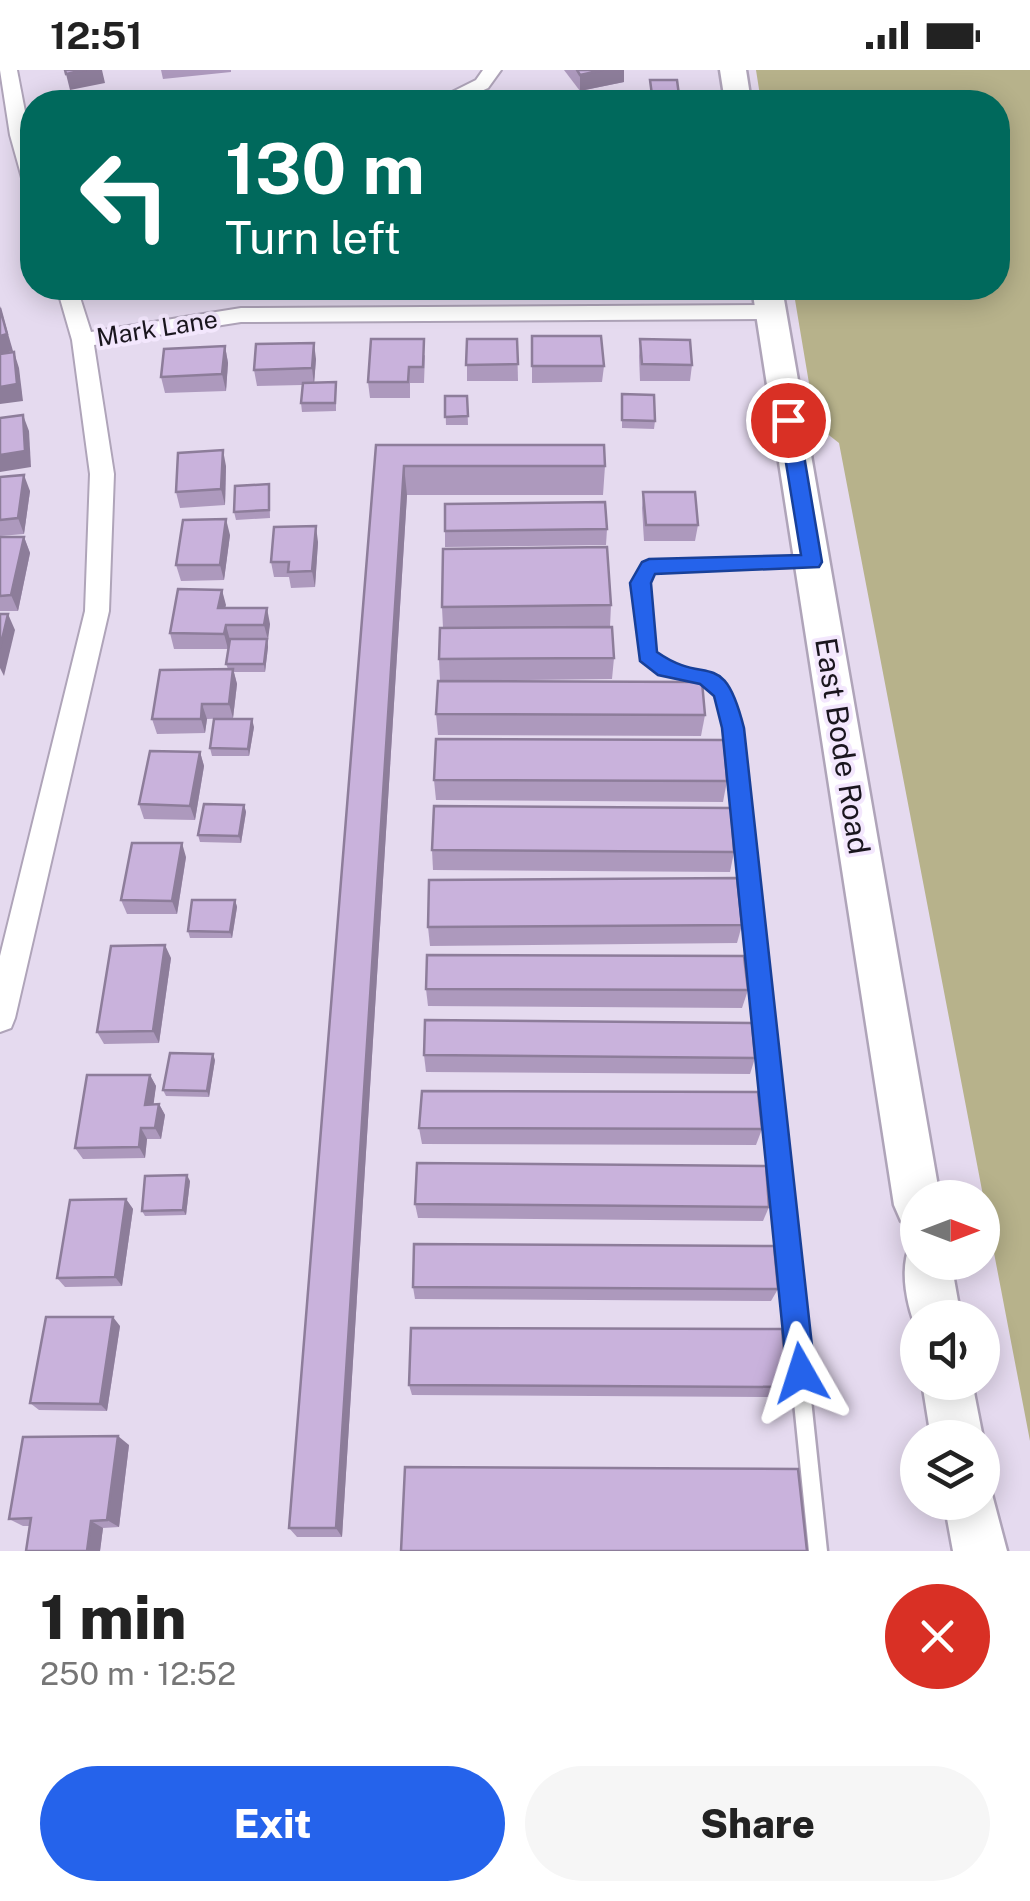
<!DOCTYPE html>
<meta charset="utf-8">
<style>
:root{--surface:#fff;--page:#f6f6f6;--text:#222;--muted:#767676;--accent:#2563eb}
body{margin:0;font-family:"Public Sans",sans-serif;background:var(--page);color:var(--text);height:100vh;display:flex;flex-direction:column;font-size:38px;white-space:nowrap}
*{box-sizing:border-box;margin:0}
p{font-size:32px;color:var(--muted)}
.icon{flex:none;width:55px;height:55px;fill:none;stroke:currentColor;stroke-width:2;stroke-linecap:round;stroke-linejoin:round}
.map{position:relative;height:1481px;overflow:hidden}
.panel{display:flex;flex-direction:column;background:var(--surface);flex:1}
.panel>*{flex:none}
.hud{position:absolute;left:20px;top:20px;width:990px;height:210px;border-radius:40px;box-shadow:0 5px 25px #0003;background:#00695c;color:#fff;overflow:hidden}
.needle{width:65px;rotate:90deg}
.tools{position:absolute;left:900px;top:1110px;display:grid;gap:20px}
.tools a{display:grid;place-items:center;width:100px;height:100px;border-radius:50%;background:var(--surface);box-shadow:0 5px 25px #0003;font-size:50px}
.pin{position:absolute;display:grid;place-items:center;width:85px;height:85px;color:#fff;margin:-42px;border:5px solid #fff;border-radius:50%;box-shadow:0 2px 10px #0007}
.me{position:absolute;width:110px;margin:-55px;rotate:354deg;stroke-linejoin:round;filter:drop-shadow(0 0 8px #0008)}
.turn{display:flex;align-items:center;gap:35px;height:210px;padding:0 40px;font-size:45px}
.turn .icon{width:130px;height:130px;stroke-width:2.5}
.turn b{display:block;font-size:70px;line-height:85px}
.round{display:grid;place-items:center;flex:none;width:105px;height:105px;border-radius:52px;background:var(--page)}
.head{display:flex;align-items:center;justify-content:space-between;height:170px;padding:0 40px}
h1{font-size:60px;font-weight:800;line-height:75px}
.cta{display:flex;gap:20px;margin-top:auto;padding:20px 40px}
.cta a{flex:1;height:115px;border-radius:60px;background:var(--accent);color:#fff;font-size:40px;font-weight:800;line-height:115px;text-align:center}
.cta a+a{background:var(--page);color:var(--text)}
.status{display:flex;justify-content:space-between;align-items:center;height:70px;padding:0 50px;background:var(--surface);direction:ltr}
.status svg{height:28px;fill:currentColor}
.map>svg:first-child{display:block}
.green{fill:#b7b28b}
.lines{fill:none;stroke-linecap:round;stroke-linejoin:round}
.lane-casing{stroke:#afa4b9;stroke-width:5}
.street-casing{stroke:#afa4b9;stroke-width:4}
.secondary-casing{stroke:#afa4b9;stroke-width:5}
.lane{fill:#fff;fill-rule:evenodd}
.street{fill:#fff;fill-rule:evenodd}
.secondary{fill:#fff;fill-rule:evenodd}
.wall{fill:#ad99bd}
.shaded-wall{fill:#8d7d9a}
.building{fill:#c9b2dc;stroke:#8d7d9a;stroke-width:2.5}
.route{fill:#2563eb;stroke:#184099;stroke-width:2.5}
.labels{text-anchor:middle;stroke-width:8;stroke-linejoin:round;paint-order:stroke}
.far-street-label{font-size:25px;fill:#1a161e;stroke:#f3e7fd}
.street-label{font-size:30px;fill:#1a161e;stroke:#f3e7fd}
</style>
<div class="status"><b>12:51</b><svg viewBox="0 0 49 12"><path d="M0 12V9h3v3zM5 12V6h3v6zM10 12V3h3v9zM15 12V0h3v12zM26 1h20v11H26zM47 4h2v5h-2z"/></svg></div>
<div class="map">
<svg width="1030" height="1481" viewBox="0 0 1030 1481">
<rect width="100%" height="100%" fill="#e5daef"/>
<path class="green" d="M756,0H1030V1371L839,373L816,355L793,218H998V32H761Z"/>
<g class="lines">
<g class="lane-casing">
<path id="lane" d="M811,488L817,492L811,496L653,501L647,513L653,584L669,593L715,608L723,616L732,635L740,658L827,1481H809L726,658L719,635L714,623L706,615L659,600L642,589L635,513L645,494L649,493Z"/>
</g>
<g class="street-casing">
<g id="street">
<path d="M0,0H17L32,78V114L22,108L10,65Z"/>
<path d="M483,0H501L488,18L457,32H287L296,26L450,23L476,10Z"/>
<path d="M57,218H77L91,262L241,238L771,235L782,242L771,249L241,252L94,275L114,404L109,541L15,948L11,958L0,962V886L85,541L90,404L72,270Z"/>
</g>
</g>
<g class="secondary-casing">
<g id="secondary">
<path d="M720,0H746L751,32H725Z"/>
<path d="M752,218H782L940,1128H918V1158L901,1151L894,1135Z"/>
<path d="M918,1172V1192H951L961,1248H918V1263C907,1237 899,1201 910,1175Z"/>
<path d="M922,1312H972L983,1368L982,1369L931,1368Z"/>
<path d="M982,1411L989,1413L1007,1481H953L944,1432H982Z"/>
</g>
</g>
<use href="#lane" class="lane"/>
<use href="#street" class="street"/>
<use href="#secondary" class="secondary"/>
</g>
<g class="wall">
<path d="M161,0H231V2L163,9Z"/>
<path d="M564,0H624V12L580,21Z"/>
<path d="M650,10L679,25L678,32H651Z"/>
<path d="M532,266L604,296L602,312L532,313Z"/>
<path d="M467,269H517L518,311H467Z"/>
<path d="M640,269L692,295L690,311H640L639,286Z"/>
<path d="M225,276L228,293L226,321L165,323L161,307Z"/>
<path d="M425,285L424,313H410V328H370L368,312Z"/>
<path d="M316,289L314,313L336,312V341L302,342L301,333L302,315L257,316L254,300Z"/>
<path d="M622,324L655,351L654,359L622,358Z"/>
<path d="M445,326H467L468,355H446Z"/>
<path d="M376,375L605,396L603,425H407L342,1467H297L289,1458Z"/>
<path d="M226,396L225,435L180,438L176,422Z"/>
<path d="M0,407L30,421L24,464L0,466Z"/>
<path d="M269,414L270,448L236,450L234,442Z"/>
<path d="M643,422L698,455L695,471H644L642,438Z"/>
<path d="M607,459L606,475L445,477V461Z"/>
<path d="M230,465L224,510L181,511L176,495Z"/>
<path d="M0,467H24L30,483L18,541H0Z"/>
<path d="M318,472L315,517L291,518L289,507H274L271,492Z"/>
<path d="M222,520L225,538L270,554L267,570L268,577L265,602H234L237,614L233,648L207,649L205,663L157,664L152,649L228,599L226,594L230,570L228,579H174L170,563Z"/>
<path d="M611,535L610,557L614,588L612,609L440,611L439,589L443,558L442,537Z"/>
<path d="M436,644L705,645L701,666L438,665Z"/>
<path d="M254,657L249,686H212L210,678Z"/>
<path d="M200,682L204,696L195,750L144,749L139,734Z"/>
<path d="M434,710L727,711L723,732L436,730Z"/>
<path d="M244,735L246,742L241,773L200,772L198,765Z"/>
<path d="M432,780L734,782L730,802L433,800Z"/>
<path d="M186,787L177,844H127L121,830Z"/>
<path d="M235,830L237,837L232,868H190L188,861Z"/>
<path d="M742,855L737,873L430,876L428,857Z"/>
<path d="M171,888L159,973L104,974L97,962Z"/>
<path d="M426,919L748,920L742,938L428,936Z"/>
<path d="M424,985L755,988L750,1004L426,1002Z"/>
<path d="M215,990L209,1027L166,1026L163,1020Z"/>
<path d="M150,1005L156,1016L153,1034H159L165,1045L161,1069H147L145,1088L83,1089L75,1078Z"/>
<path d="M419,1058L762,1059L756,1075L422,1074Z"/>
<path d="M190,1111L186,1145L145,1146L142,1141Z"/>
<path d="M126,1129L133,1139L122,1216L65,1217L57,1208Z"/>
<path d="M415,1134L769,1137L763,1151L418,1148Z"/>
<path d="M413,1217L778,1219L771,1231L415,1229Z"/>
<path d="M120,1256L107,1341L39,1340L30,1333Z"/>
<path d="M409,1315L787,1317L780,1327L412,1325Z"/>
<path d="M129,1375L119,1457L103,1458L100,1481H26L29,1456H23L9,1449Z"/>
</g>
<g class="shaded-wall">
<path d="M86,0H102L105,13L70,20L66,4Z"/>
<path d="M603,0H624V12L580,21V5Z"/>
<path d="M0,236L13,281L0,284Z"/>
<path d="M314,273L316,289L314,315L312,298Z"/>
<path d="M225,276L228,293L226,321L222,304Z"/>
<path d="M14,282L19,298L23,331L0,334V317Z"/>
<path d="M23,345L29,361L31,397L0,402V385Z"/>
<path d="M223,380L226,396L225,435L221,419Z"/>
<path d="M404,396L407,425L342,1467L336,1458Z"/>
<path d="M24,405L30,421L24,464L18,448Z"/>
<path d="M226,449L230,465L224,510L220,495Z"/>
<path d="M316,456L318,472L315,517L312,501Z"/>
<path d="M24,467L30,483L18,541L11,525Z"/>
<path d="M222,520L226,535L222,553L218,538Z"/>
<path d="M267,538L270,554L268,570L264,555Z"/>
<path d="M8,544L15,560L4,606L0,598V578Z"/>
<path d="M226,555L230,570L228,579L224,564Z"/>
<path d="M267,569L268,577L265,602L264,594Z"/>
<path d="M233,599L237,614L233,648L229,634Z"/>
<path d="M202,634L207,649L205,663L201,649Z"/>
<path d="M252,649L254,657L249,686L248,679Z"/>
<path d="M200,682L204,696L195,750L190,736Z"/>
<path d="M244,735L246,742L241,773L239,766Z"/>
<path d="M182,773L186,787L177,844L172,831Z"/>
<path d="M235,830L237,837L232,868L230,862Z"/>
<path d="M165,875L171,888L159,973L153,961Z"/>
<path d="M213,984L215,990L209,1027L207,1021Z"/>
<path d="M150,1005L156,1016L152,1046L145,1035Z"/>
<path d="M159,1034L165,1045L161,1069L155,1058Z"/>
<path d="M141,1058L147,1069L145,1088L139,1077Z"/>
<path d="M187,1105L190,1111L186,1145L183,1140Z"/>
<path d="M126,1129L133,1139L122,1216L115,1207Z"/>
<path d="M113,1247L120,1256L107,1341L100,1334Z"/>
<path d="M118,1366L129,1375L119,1457L107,1450Z"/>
<path d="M91,1451L103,1458L100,1481H87Z"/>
</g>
<g class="building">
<path d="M65,0H86L66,4Z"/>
<path d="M577,0H603L580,5Z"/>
<path d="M650,10H677L679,25H652Z"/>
<path d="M577,28L596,32H574Z"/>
<path d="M0,238L7,264L0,266Z"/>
<path d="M532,266H601L604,296H532Z"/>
<path d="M371,269H424L423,297H409L408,312H368Z"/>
<path d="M467,269H517L518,294L466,295Z"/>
<path d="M640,269L690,270L692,295L642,294Z"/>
<path d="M314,273L312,298L254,300L256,274Z"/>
<path d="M225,276L222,304L161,307L164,279Z"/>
<path d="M14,282L17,314L0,317V284Z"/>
<path d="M336,312L335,333H301L303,313Z"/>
<path d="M622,324L654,325L655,351L622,350Z"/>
<path d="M445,326H467L468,346L445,347Z"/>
<path d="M23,345L25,381L0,385V348Z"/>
<path d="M376,375H604L605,396H404L336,1458H289Z"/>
<path d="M223,380L221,419L176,422L178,383Z"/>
<path d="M24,405L18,448L0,450V407Z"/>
<path d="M269,414V440L234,442L235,416Z"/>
<path d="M643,422H695L698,455H646Z"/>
<path d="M605,432L607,459L445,461V434Z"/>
<path d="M226,449L220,495H176L183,450Z"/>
<path d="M316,456L312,501L288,502L289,492H271L274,457Z"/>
<path d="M0,467H24L11,525L0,526Z"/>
<path d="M607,477L611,535L442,537L443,479Z"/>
<path d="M178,519L222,520L218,538H267L264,555H226L224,564L170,563Z"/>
<path d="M0,544H8L0,578Z"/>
<path d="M612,557L614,588L439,589L440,558Z"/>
<path d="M230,569H267L264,594H226Z"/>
<path d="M233,599L229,634H202L201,649H152L160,600Z"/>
<path d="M438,611L702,612L705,645L436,644Z"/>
<path d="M214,649H252L248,679L210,678Z"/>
<path d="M436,669L724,670L727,711L434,710Z"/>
<path d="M150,681L200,682L190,736L139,734Z"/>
<path d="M204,734L244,735L239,766L198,765Z"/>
<path d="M434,736L731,738L734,782L432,780Z"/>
<path d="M132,773H182L172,831L121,830Z"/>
<path d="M737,808L742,855L428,857L429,810Z"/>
<path d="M192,830H235L230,862L188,861Z"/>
<path d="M165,875L153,961L97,962L111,876Z"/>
<path d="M427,885L744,886L748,920L426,919Z"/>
<path d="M425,950L752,953L755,988L424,985Z"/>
<path d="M170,983L213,984L207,1021L163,1020Z"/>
<path d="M87,1005H150L145,1035L159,1034L155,1058H141L139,1077L75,1078Z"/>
<path d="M422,1021L758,1022L762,1059L419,1058Z"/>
<path d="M417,1093L766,1096L769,1137L415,1134Z"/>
<path d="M187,1105L183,1140L142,1141L145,1106Z"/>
<path d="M126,1129L115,1207L57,1208L70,1130Z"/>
<path d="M414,1174L774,1176L778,1219L413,1217Z"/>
<path d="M46,1247H113L100,1334L30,1333Z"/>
<path d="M411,1258L782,1259L787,1317L409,1315Z"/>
<path d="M118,1366L107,1450L91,1451L87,1481H26L31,1448L9,1449L23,1367Z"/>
<path d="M405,1397L798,1399L807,1481H401Z"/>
</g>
<path class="route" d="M788,343L798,350L822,492L819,497L655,504L651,513L657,582C708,618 723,575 744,658L815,1303L811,1313L801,1318L791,1313L787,1303L722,658L714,626L700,614L658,605L640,591L630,513L642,492L649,489L801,485L779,350Z"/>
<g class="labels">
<g class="far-street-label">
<text transform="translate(157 258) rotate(-9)" y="9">Mark Lane</text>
</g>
<g class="street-label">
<text transform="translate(842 676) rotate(81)" y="10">East Bode Road</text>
</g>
</g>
</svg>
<div class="tools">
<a><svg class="needle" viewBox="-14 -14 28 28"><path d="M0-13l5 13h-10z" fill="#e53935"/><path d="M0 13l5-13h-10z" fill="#767676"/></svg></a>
<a><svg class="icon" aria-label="sound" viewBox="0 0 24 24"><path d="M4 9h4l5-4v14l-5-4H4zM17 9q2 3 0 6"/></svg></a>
<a><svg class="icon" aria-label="layers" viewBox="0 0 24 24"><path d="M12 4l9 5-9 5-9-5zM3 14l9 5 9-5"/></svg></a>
</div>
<div class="pin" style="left:788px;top:350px;background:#d93025"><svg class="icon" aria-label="arrive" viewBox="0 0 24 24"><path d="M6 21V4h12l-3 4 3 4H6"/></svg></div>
<svg class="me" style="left:801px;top:1303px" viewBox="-20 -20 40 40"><path d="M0-17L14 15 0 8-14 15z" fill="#2563eb" stroke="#fff" stroke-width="4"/></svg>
<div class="hud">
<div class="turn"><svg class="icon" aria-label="left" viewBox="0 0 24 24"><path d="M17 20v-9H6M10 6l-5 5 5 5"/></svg><div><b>130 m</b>Turn left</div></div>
</div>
</div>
<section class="panel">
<div class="head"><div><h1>1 min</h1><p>250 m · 12:52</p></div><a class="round" style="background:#d93025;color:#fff"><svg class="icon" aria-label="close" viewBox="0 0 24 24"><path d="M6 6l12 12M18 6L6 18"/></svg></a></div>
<div class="cta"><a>Exit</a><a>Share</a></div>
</section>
